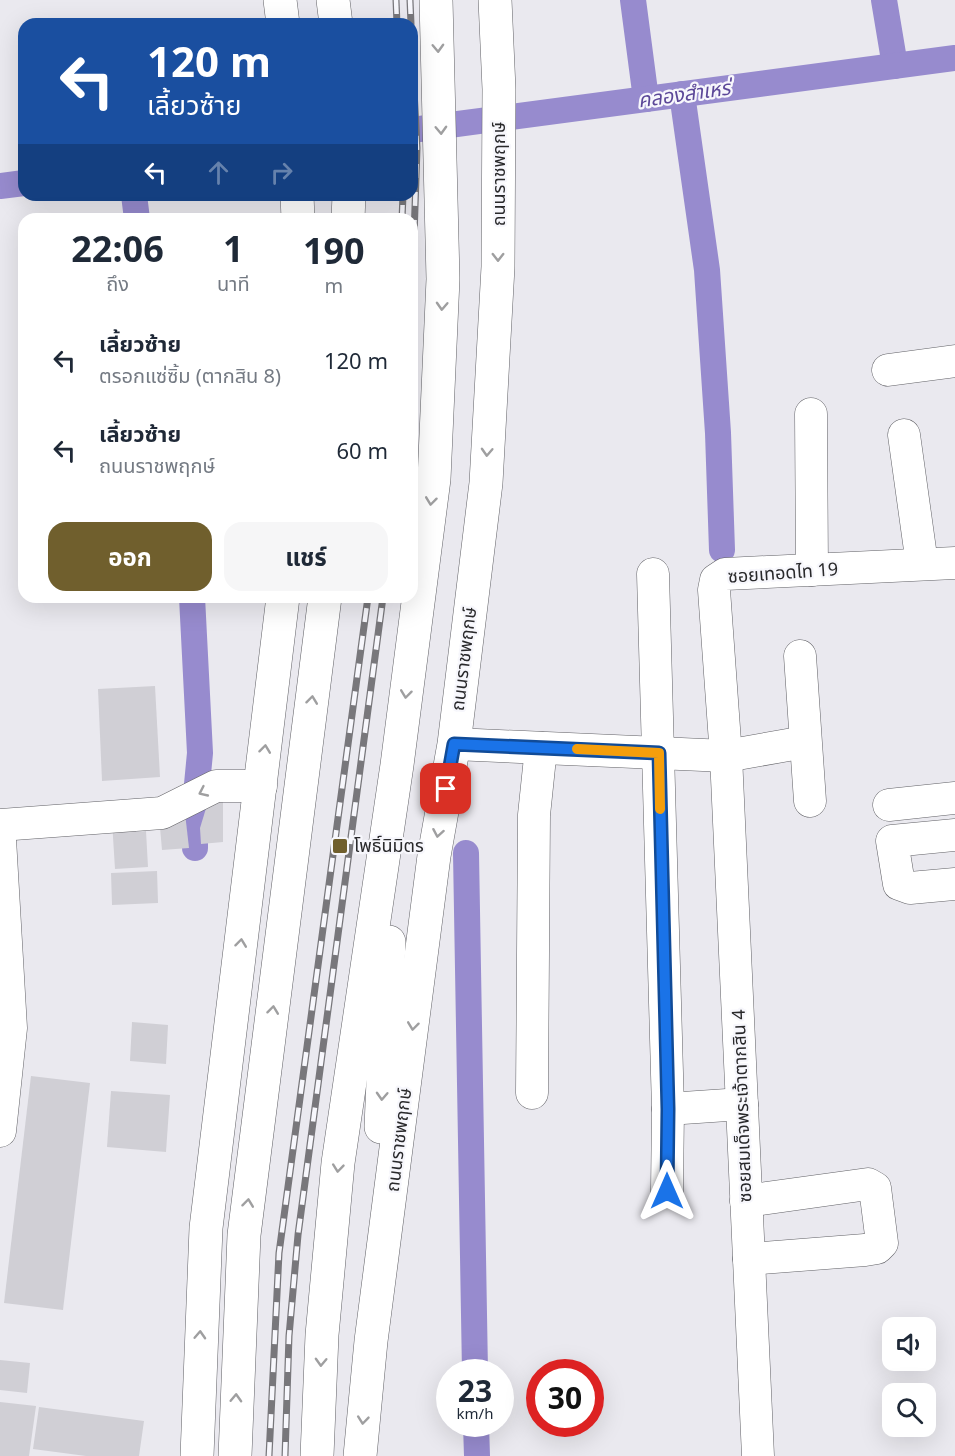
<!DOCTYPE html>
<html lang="th">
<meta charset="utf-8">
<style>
:root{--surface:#fff;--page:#f6f6f7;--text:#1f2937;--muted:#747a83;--accent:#705f2d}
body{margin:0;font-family:"Noto Sans","Noto Sans Thai",sans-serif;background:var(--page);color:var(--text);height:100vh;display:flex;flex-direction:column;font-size:22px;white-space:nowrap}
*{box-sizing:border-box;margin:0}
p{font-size:20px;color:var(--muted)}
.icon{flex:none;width:33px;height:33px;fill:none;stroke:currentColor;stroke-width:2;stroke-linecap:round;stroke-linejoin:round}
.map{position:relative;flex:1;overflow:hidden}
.details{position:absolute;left:18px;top:213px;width:400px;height:390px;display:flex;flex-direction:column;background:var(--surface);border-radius:18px;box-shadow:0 6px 24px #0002}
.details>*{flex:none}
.guide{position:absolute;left:18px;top:18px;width:400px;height:183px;border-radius:18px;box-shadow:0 6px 24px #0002;background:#1a4fa0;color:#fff;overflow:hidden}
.buttons{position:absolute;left:882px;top:1317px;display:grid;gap:12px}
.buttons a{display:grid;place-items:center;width:54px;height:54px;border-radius:12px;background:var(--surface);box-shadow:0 6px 24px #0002;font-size:30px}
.speed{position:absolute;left:436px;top:1359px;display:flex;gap:12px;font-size:30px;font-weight:700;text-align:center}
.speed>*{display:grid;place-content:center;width:78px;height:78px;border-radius:50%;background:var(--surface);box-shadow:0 6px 24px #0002;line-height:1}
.speed small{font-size:15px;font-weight:400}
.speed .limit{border:9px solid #d22;background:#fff;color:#111}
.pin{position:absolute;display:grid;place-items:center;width:51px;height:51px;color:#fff;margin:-26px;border-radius:12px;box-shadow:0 3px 9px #0006}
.me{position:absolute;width:66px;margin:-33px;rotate:0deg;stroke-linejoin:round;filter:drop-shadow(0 0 4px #0008)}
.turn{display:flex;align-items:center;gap:21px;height:126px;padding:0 30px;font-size:27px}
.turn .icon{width:78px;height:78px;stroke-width:2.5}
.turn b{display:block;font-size:42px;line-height:51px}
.lanes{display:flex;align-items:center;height:57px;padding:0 30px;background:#0003;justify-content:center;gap:30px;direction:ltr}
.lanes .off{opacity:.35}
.eta{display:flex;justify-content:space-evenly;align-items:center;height:102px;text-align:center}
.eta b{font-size:36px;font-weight:700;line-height:42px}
.action{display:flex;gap:12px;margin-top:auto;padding:12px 30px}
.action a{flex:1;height:69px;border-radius:18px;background:var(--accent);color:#fff;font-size:24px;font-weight:700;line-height:69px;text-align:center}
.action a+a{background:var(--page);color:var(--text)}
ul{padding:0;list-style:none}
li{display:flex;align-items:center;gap:18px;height:90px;padding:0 30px}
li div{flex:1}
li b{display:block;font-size:22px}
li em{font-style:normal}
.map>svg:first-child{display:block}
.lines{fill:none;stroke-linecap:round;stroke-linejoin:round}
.canal{stroke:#978bce;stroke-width:26}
.building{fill:#d0cfd5}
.minor-casing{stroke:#616166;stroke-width:33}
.major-casing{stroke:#616166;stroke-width:34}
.minor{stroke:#fff;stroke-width:32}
.major{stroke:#fff;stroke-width:33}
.rail-casing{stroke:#78777b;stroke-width:7}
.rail{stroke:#f7f7fc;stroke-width:4.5;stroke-dasharray:14;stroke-linecap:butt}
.oneway{stroke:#9f9fa0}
.route-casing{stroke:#114b97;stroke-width:15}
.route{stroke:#1a73e8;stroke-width:10}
.slow{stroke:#f59e0b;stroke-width:10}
.poi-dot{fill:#705f2d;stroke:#f7f7fc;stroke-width:2}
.labels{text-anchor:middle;stroke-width:4.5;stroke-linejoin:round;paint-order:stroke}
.street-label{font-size:18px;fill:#29292b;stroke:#f7f7fc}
.poi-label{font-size:18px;fill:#29292b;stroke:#f7f7fc;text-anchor:start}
.water-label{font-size:20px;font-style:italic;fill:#5b4798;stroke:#f7f7fc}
</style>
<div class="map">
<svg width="955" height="1456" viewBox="0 0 955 1456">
<rect width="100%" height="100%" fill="#eae9ef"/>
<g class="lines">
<g class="canal">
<path d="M633,0L646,99"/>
<path d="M884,0L895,66"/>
<path d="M682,94L707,270L718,433L722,550"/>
<path d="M412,130L955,58"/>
<path d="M0,186L24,183"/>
<path d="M134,195L137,219"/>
<path d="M192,597L200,753L195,805V848"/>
<path d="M466,853L475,1372"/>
<path d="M476,1424L477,1456"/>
</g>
</g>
<g class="building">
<path d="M155,686L160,777L102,781L98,689Z"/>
<path d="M223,791V842L201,844L200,828L211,792Z"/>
<path d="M185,813L189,848L162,850L159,816Z"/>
<path d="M136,819V832L146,831L148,867L115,869L112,821Z"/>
<path d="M157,871L158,903L112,905L111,873Z"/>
<path d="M132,1022L168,1025L166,1064L130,1061Z"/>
<path d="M31,1076L90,1083L63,1310L4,1303Z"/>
<path d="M111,1091L170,1095L166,1152L107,1147Z"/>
<path d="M0,1360L30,1363L27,1393L0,1390Z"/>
<path d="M0,1402L36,1406L29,1456H0Z"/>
<path d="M39,1407L144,1421L139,1456H86L33,1449Z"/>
</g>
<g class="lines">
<g class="minor-casing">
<g id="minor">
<path d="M888,370L955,361"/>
<path d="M811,414L812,570"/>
<path d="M904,435L922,564"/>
<path d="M653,574L668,1109L667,1191"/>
<path d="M800,656L810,801"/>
<path d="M454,744L726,756L805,742"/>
<path d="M889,805L955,798"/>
<path d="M0,825L162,813L216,786H261"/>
<path d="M955,835L892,841L899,884L910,888L955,884"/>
<path d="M0,839L11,1028L0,1131"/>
<path d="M532,1093L534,815L541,748"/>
<path d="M668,1109L742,1104"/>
<path d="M746,1201L868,1184L875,1188L882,1243L877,1248L865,1250L749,1259"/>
<path d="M758,1456L726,756L714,590L716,580L725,574L955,563"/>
</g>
</g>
<g class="major-casing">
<g id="major">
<path d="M280,0L283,24"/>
<path d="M333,0L336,24"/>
<path d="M297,195L298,219"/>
<path d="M348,219L349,195"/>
<path d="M381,1127L389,942"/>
<path d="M197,1456L206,1228L283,597"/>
<path d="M235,1456L244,1235L325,597"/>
<path d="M317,1456L322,1335L338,1163L397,765L434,479L443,279L436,0"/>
<path d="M360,1456L371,1341L434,856L454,744L486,483L498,267L499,89L495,0"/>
</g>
</g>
<use href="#minor" class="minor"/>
<use href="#major" class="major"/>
<g class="rail-casing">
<g id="rail">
<path d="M396,0L397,24"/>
<path d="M410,0L411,24"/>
<path d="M412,52L417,148L412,296"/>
<path d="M402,219L403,195"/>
<path d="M269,1456L279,1253L368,597"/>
<path d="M285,1456L289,1336L298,1235L383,597"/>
</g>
</g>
<use href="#rail" class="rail"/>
</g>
<defs><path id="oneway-chevron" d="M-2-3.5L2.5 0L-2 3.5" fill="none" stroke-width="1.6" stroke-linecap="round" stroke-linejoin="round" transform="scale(1.5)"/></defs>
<g class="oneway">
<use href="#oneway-chevron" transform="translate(438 48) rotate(88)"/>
<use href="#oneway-chevron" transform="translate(441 130) rotate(88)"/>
<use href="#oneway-chevron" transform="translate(498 257) rotate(90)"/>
<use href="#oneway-chevron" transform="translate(442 306) rotate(93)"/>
<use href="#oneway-chevron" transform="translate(487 452) rotate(93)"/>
<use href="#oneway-chevron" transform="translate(431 501) rotate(97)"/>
<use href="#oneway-chevron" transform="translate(406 694) rotate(97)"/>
<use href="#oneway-chevron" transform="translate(312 700) rotate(-83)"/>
<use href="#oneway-chevron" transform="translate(265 749) rotate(-83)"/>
<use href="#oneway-chevron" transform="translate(203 792) rotate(155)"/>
<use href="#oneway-chevron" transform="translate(438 833) rotate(100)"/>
<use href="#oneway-chevron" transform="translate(241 943) rotate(-83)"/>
<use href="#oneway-chevron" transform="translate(273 1010) rotate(-83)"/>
<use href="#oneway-chevron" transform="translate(413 1026) rotate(97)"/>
<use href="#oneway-chevron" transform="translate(382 1096) rotate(93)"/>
<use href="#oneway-chevron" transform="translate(338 1168) rotate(96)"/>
<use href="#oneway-chevron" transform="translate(248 1203) rotate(-83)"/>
<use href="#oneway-chevron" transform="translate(200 1335) rotate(-87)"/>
<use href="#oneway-chevron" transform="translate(321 1362) rotate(92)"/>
<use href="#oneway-chevron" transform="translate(236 1398) rotate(-88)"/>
<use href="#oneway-chevron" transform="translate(363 1420) rotate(96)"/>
</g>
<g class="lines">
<g class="route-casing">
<path id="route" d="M446,789L454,744L659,753L668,1109L667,1191"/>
</g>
<use href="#route" class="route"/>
<path class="slow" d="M577,749L659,753L660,809"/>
</g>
<rect class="poi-dot" x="332" y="838" width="16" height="16" rx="3"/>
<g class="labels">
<g class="street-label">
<text transform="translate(499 174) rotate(-90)" y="6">ถนนราชพฤกษ์</text>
<text transform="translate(783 573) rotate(-4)" y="6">ซอยเทอดไท 19</text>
<text transform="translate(464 659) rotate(-83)" y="6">ถนนราชพฤกษ์</text>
<text transform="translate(742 1106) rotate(-92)" y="6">ซอยสมเด็จพระเจ้าตากสิน 4</text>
<text transform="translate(399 1140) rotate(-83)" y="6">ถนนราชพฤกษ์</text>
</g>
<g class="poi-label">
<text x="354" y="852">โพธิ์นิมิตร</text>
</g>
<g class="water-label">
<text transform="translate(684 94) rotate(-8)" y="7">คลองสำเหร่</text>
</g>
</g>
</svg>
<div class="buttons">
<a><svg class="icon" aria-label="sound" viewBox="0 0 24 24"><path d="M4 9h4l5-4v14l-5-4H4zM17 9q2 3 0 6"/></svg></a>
<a><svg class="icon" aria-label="search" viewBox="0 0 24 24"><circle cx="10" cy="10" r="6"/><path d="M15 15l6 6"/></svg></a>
</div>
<div class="speed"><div>23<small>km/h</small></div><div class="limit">30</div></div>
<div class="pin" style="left:446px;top:789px;background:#d93025"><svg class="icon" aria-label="arrive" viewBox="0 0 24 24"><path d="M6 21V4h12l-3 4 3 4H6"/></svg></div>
<svg class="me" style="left:667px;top:1191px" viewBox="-20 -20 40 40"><path d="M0-17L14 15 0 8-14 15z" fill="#1a73e8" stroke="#fff" stroke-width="4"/></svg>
<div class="guide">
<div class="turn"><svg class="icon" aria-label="left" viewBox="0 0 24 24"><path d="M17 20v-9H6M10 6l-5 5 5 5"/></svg><div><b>120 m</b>เลี้ยวซ้าย</div></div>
<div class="lanes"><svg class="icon" aria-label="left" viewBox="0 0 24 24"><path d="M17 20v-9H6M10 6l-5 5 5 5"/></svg><svg class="icon off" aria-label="ahead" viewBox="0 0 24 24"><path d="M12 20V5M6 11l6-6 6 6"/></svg><svg class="icon off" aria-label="right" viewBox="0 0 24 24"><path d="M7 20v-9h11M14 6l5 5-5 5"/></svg></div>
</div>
<section class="details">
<div class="eta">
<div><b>22:06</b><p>ถึง</p></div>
<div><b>1</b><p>นาที</p></div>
<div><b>190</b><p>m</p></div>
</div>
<ul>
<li><svg class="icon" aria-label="left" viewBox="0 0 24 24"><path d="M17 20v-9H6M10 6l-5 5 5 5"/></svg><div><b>เลี้ยวซ้าย</b><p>ตรอกแซ่ซิ้ม (ตากสิน 8)</p></div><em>120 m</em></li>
<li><svg class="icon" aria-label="left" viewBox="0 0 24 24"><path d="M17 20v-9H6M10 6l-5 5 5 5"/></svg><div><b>เลี้ยวซ้าย</b><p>ถนนราชพฤกษ์</p></div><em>60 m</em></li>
</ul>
<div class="action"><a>ออก</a><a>แชร์</a></div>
</section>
</div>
